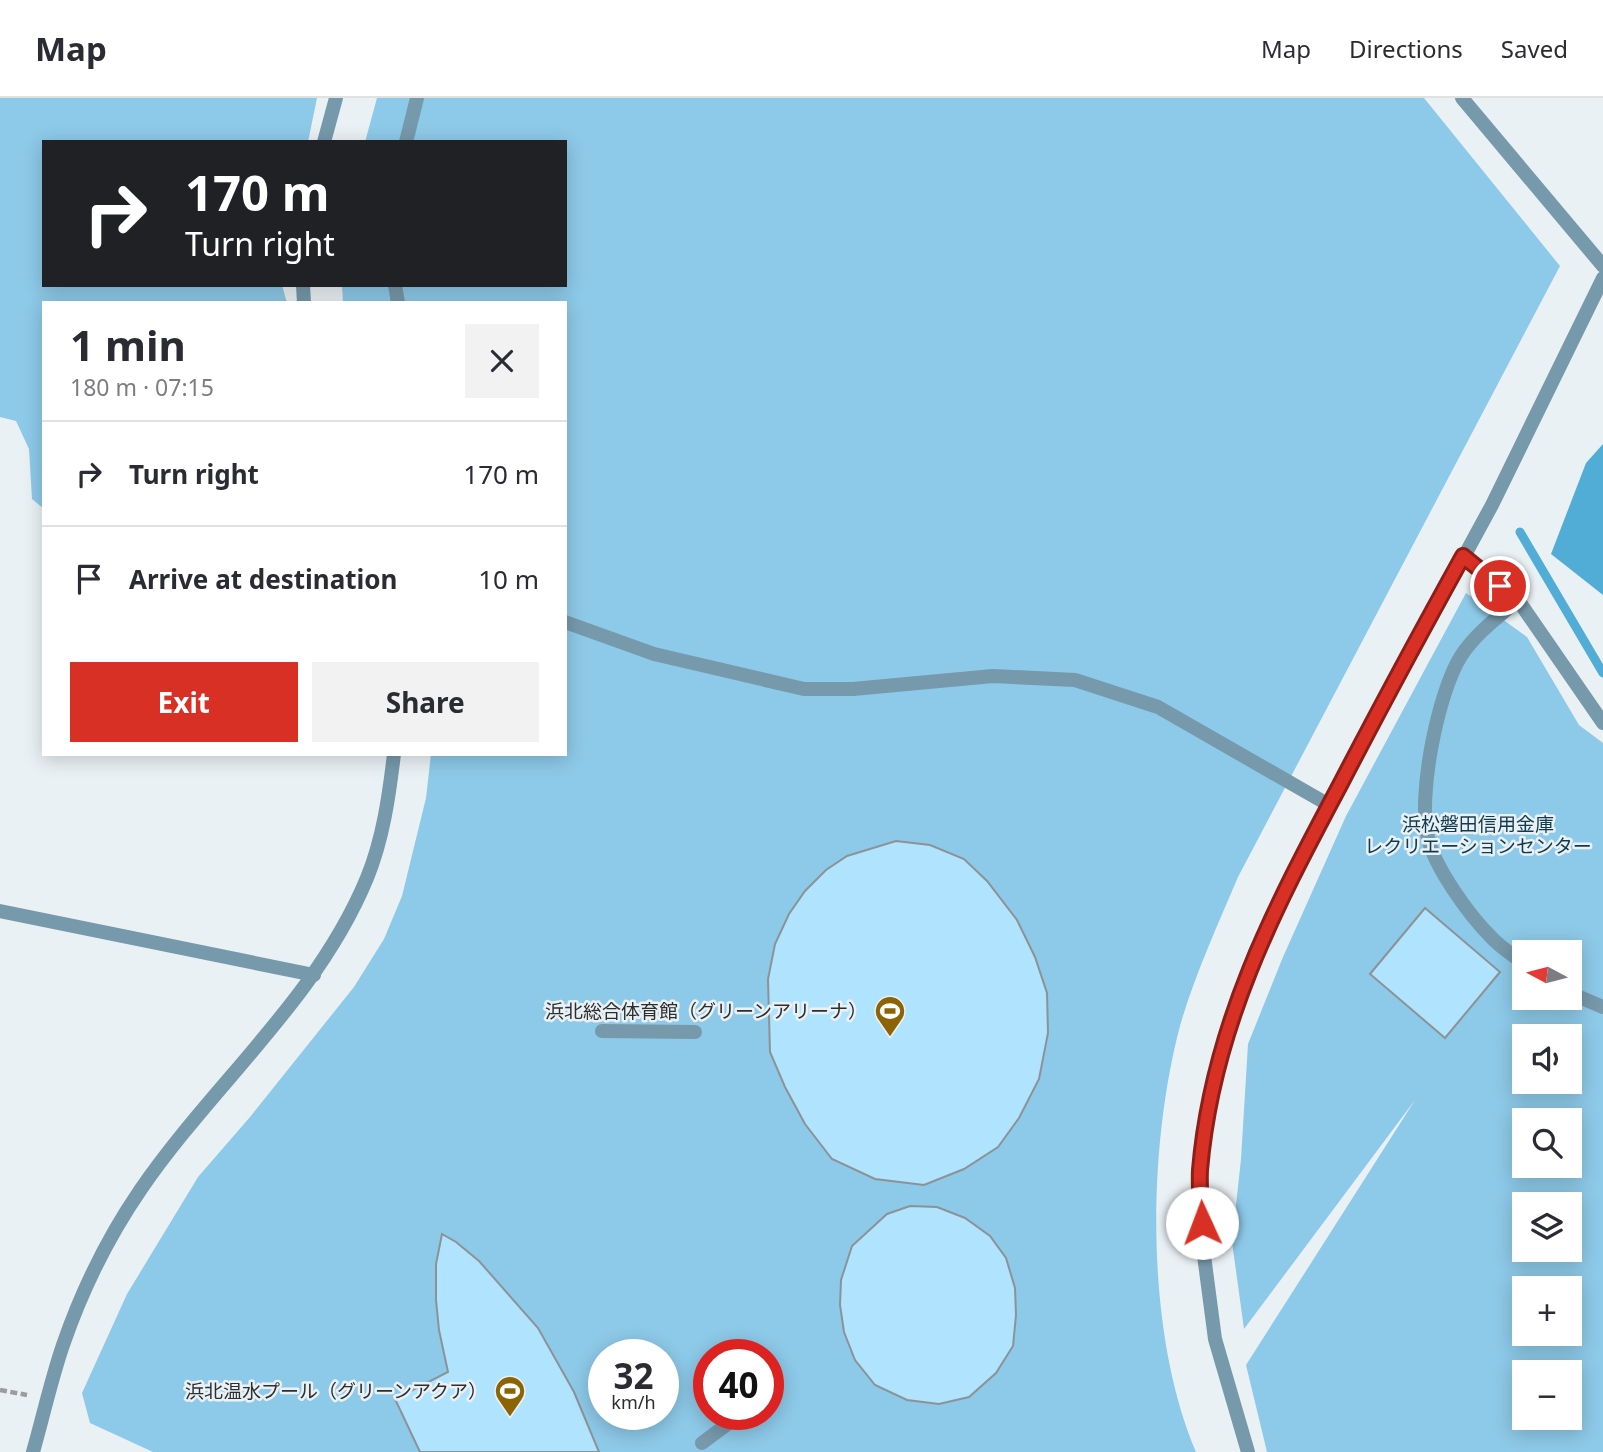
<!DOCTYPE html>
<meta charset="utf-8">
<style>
:root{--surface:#fff;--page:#f2f2f3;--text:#2b2b33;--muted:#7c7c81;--line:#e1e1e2;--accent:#d93025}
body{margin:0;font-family:"Noto Sans","Noto Sans JP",sans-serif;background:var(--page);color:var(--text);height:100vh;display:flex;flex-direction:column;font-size:26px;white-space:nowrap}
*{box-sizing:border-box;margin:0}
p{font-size:23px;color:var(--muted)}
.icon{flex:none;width:38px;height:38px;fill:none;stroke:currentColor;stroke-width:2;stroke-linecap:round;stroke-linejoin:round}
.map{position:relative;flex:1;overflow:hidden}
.details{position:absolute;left:42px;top:203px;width:525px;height:455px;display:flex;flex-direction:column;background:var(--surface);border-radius:0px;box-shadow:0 4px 18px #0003}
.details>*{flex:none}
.hud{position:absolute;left:42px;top:42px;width:525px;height:147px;border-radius:0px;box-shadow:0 4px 18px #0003;background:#202124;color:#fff;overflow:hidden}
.needle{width:46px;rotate:277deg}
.buttons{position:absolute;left:1512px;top:842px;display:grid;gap:14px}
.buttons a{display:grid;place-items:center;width:70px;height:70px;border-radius:0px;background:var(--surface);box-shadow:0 4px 18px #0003;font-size:35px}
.speed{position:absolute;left:588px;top:1241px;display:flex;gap:14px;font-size:35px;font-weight:700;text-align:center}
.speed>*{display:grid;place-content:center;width:91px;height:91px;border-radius:50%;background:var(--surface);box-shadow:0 4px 18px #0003;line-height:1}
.speed small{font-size:18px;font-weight:400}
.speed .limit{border:10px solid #d22;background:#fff;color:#111}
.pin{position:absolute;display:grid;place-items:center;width:60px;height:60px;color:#fff;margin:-30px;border:4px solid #fff;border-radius:50%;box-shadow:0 2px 7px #0007}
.me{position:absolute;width:77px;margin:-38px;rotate:358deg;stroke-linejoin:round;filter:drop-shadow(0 0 5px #0008)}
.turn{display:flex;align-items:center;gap:24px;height:147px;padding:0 28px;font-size:32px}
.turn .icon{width:91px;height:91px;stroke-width:2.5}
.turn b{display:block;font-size:49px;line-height:60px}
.round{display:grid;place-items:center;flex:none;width:74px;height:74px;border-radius:0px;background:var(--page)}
.summary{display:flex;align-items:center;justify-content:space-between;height:119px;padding:0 28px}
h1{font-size:42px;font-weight:700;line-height:52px}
.button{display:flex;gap:14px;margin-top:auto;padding:14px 28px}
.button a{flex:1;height:80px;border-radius:0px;background:var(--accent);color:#fff;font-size:28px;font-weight:700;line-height:80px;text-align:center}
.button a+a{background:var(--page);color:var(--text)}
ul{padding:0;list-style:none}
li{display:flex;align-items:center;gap:21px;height:105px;padding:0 28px;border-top:2px solid var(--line)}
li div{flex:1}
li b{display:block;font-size:26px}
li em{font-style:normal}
header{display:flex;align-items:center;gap:42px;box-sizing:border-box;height:98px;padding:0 35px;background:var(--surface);border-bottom:2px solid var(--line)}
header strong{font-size:33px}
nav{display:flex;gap:38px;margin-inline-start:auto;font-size:24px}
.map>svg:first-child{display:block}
.green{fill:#8dc9e8;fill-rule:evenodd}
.water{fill:#51acd6}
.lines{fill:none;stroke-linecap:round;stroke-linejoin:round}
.stream{stroke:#51acd6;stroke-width:9}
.building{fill:#b0e3fd;stroke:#8c9396;stroke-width:2}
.path{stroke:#989da0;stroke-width:4.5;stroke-dasharray:7 3.5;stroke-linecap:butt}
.service{stroke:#7699ab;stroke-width:14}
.minor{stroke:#7699ab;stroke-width:14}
.tertiary{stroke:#7699ab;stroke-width:14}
.route-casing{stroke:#8d1f18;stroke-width:18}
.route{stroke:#d93025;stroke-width:12}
.labels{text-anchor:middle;stroke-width:5;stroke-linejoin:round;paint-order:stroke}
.park-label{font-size:19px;fill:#113a4c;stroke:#eaf1f5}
.poi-label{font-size:19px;fill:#2c2f30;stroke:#eaf1f5;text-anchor:end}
</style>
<header>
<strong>Map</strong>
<nav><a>Map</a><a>Directions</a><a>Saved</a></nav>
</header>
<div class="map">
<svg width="1603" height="1354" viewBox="0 0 1603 1354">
<rect width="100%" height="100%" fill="#eaf1f5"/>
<g class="green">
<path d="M0,0H317L308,44H44V187H282L287,205H44V411L32,401L29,351L16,323L0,319Z"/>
<path d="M377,0H1424L1560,168L1238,779C1218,826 1194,879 1180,928C1147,1052 1145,1235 1196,1354H153L90,1325L82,1295L127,1196L198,1079L250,1019L354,889L384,841L402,798L426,700L431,656H565V205H343L342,187H565V44H365ZM604,1256H663V1316H604ZM709,1256H768V1316H709Z"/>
<path d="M1466,495L1527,539L1579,627L1603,645V1354H1267L1246,1267L1415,1002L1244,1231L1232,1144L1241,1061L1248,946L1283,859L1346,718ZM1524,854H1570V900H1524ZM1524,938H1570V984H1524ZM1524,1022H1570V1068H1524ZM1524,1106H1570V1152H1524ZM1524,1190H1570V1236H1524ZM1524,1274H1570V1320H1524Z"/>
</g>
<path class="water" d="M1603,346V497L1551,456L1586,365Z"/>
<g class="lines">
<path class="stream" d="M1520,434L1603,575"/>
</g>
<g class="building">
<path d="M896,743L930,747L964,761L987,783L1017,822L1035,859L1047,895L1048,935L1039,981L1019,1020L998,1049L964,1071L924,1087L875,1081L832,1061L805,1026L785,989L770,954L768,881L775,846L789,816L805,793L826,772L847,758Z"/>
<path d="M1425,810L1500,874L1445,940L1370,876Z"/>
<path d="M910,1108L937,1109L965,1120L990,1138L1006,1160L1015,1190L1016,1217L1013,1248L996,1275L969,1299L939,1306L907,1302L875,1287L855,1262L844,1234L840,1207L841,1182L852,1148L887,1116Z"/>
<path d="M442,1136L456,1144L479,1163L538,1230L574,1294L599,1354H420L395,1301L448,1274L439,1232L436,1202V1166Z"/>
</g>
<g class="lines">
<path class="path" d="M0,1292L27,1297"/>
<g class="service">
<path d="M406,44L417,0"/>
<path d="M395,187L398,205"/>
<path d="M1518,502C1498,519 1475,536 1461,558C1438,594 1417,699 1428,740C1435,770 1469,817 1491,839C1500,849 1513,857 1524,866"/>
<path d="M565,524L654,556L804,591H853L993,578L1075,582L1158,609L1329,707"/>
<path d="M1570,895L1603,909"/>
<path d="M602,933L695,934"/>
<path d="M768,1295L777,1289"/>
<path d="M702,1345L741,1316"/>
</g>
<g class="minor">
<path d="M1463,458L1518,502L1603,625"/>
<path d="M0,813L314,877"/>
</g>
<g class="tertiary">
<path d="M1462,0L1603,168"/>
<path d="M324,44L336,0"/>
<path d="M303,187L304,205"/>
<path d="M33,1354C43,1319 51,1282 63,1247C82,1192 108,1139 141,1091C214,985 317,901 367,780C383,741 389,698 394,656"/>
<path d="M1248,1354L1215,1241L1203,1150L1200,1074L1212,991L1232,917L1256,852L1329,707L1492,407L1603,180"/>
</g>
</g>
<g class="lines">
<g class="route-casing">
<path id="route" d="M1202,1125C1201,1108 1199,1089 1200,1072C1212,929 1274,811 1340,687C1380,610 1421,534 1463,458L1500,488"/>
</g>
<use href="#route" class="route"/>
</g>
<defs>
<g id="stadium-pin" transform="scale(1.575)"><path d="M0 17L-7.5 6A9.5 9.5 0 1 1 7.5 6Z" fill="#8c6405" stroke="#eaf1f5"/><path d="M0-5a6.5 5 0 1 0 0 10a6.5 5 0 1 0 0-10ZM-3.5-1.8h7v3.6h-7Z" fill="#fff"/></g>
</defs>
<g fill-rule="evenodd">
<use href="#stadium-pin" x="890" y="913"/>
<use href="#stadium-pin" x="510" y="1293"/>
</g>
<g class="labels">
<g class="park-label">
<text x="1478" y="733">浜松磐田信用金庫<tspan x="1478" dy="22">レクリエーションセンター</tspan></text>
</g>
<g class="poi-label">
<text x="867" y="920">浜北総合体育館（グリーンアリーナ）</text>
<text x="487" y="1300">浜北温水プール（グリーンアクア）</text>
</g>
</g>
</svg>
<div class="buttons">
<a><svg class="needle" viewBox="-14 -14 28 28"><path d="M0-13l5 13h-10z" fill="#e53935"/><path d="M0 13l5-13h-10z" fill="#7c7c81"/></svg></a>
<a><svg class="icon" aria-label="sound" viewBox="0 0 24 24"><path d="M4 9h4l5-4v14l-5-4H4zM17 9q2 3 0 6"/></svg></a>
<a><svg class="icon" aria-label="search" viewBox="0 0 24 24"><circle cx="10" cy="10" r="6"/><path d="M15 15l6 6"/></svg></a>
<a><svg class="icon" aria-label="layers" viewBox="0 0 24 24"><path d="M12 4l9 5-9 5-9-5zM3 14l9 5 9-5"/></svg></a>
<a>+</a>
<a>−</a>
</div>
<div class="speed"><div>32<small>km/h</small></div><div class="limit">40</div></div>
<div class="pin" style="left:1500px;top:488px;background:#d93025"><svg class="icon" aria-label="arrive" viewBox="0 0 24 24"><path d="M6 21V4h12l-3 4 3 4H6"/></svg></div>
<svg class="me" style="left:1202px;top:1125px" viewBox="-20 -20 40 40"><circle r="19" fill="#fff"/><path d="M0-13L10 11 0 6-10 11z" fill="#d93025"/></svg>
<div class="hud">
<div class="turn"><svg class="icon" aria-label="right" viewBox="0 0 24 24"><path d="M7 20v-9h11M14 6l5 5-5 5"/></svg><div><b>170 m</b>Turn right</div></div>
</div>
<section class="details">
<div class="summary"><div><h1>1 min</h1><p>180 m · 07:15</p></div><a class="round"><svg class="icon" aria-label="close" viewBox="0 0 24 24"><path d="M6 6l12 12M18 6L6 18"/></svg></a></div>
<ul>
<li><svg class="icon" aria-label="right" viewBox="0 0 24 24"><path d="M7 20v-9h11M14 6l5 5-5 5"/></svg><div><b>Turn right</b></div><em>170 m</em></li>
<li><svg class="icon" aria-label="arrive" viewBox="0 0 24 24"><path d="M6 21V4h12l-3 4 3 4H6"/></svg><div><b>Arrive at destination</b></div><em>10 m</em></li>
</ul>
<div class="button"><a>Exit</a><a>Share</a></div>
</section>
</div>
